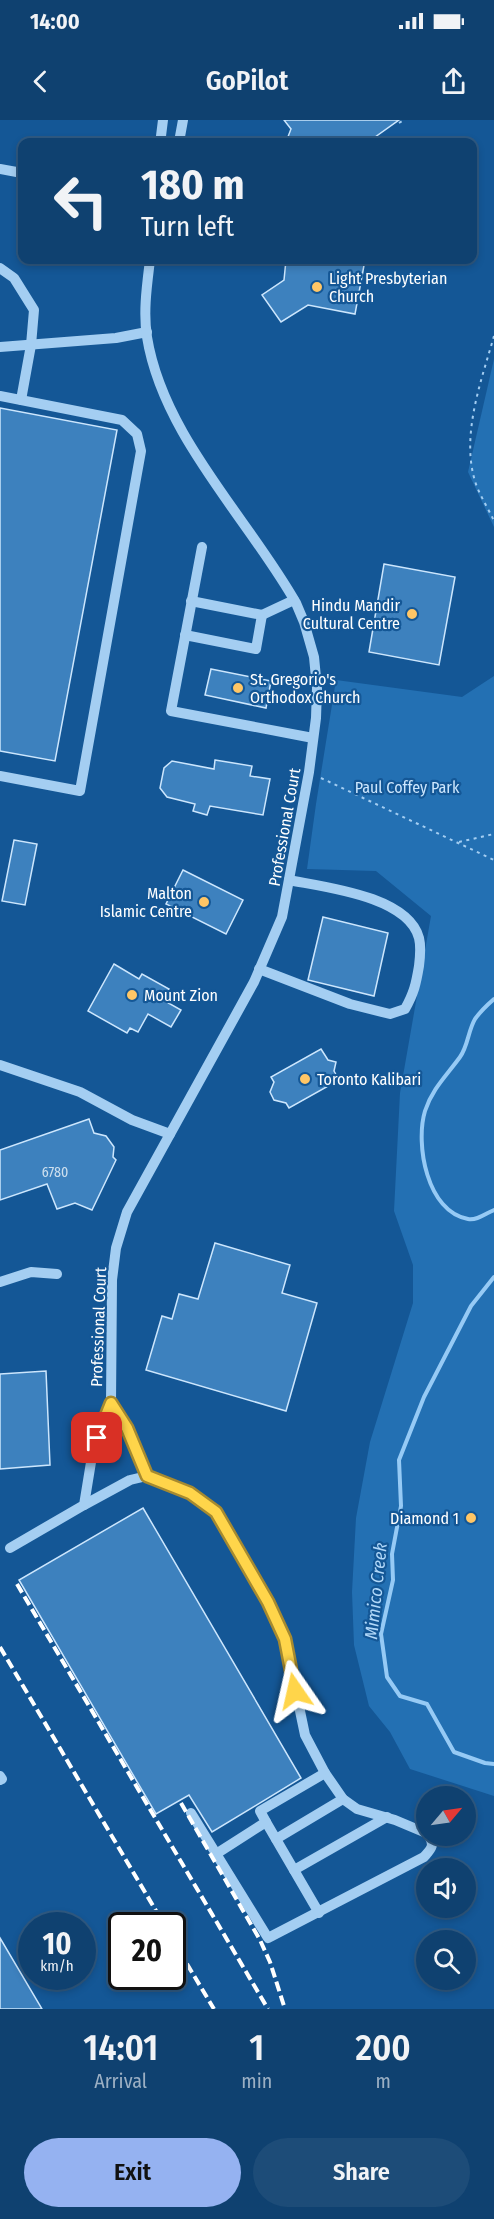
<!DOCTYPE html>
<style>
:root{--surface:#0f4170;--page:#1d4c78;--text:#f1f3f6;--muted:#9bafc3;--line:#2f5a83;--accent:#95b2f1}
body{margin:0;font-family:"Fira Sans Condensed",sans-serif;background:var(--page);color:var(--text);height:100vh;display:flex;flex-direction:column;font-size:22px;white-space:nowrap}
*{box-sizing:border-box;margin:0}
p{font-size:20px;color:var(--muted)}
.icon{flex:none;width:33px;height:33px;fill:none;stroke:currentColor;stroke-width:2;stroke-linecap:round;stroke-linejoin:round}
.map{position:relative;height:1889px;overflow:hidden}
.side{display:flex;flex-direction:column;background:var(--surface);flex:1}
.side>*{flex:none}
.guide{position:absolute;left:18px;top:18px;width:459px;height:126px;border-radius:12px;box-shadow:0 3px 9px #0003,0 0 0 2px var(--line);background:#0f4170;color:var(--text);overflow:hidden}
.needle{width:39px;rotate:61deg}
.tools{position:absolute;left:416px;top:1666px;display:grid;gap:12px}
.tools a{display:grid;place-items:center;width:60px;height:60px;border-radius:50%;background:var(--surface);box-shadow:0 3px 9px #0003,0 0 0 2px var(--line);font-size:30px}
.speed{position:absolute;left:18px;top:1792px;display:flex;gap:12px;font-size:30px;font-weight:700;text-align:center}
.speed>*{display:grid;place-content:center;width:78px;height:78px;border-radius:50%;background:var(--surface);box-shadow:0 3px 9px #0003,0 0 0 2px var(--line);line-height:1}
.speed small{font-size:15px;font-weight:400}
.speed .limit{border:3px solid #111;border-radius:9px;background:#fff;color:#111}
.pin{position:absolute;display:grid;place-items:center;width:51px;height:51px;color:#fff;margin:-26px;border-radius:12px;box-shadow:0 3px 9px #0006}
.me{position:absolute;width:66px;margin:-33px;rotate:349deg;stroke-linejoin:round;filter:drop-shadow(0 0 4px #0008)}
.turn{display:flex;align-items:center;gap:21px;height:126px;padding:0 24px;font-size:27px}
.turn .icon{width:78px;height:78px;stroke-width:2.5}
.turn b{display:block;font-size:42px;line-height:51px}
.eta{display:flex;justify-content:space-evenly;align-items:center;height:102px;text-align:center}
.eta b{font-size:36px;font-weight:600;line-height:42px}
.button{display:flex;gap:12px;margin-top:auto;padding:12px 24px}
.button a{flex:1;height:69px;border-radius:36px;background:var(--accent);color:#111;font-size:24px;font-weight:600;line-height:69px;text-align:center}
.button a+a{background:var(--page);color:var(--text)}
.status{display:flex;justify-content:space-between;align-items:center;height:42px;padding:0 30px;background:var(--surface);direction:ltr}
.status svg{height:16px;fill:currentColor}
header{display:flex;justify-content:space-between;align-items:center;height:78px;padding:0 24px;background:var(--surface);font-size:27px;font-weight:600}
.map>svg:first-child{display:block}
.green{fill:#2370b3}
.lines{fill:none;stroke-linecap:round;stroke-linejoin:round}
.stream{stroke:#96caf5;stroke-width:4}
.building{fill:#3d81be;stroke:#cce6fd;stroke-width:1.5}
.path{stroke:#a4cef2;stroke-width:2;stroke-dasharray:3 4.5;stroke-linecap:butt}
.minor{stroke:#a4cef2;stroke-width:10}
.rail{stroke:#fff;stroke-width:4;stroke-dasharray:10 4.5;stroke-linecap:butt}
.route-casing{stroke:#a68a30;stroke-width:15}
.route{stroke:#ffd54a;stroke-width:10}
.poi-dot{fill:#ffc666;stroke:#145796;stroke-width:2}
.labels{text-anchor:middle;stroke-width:4.5;stroke-linejoin:round;paint-order:stroke}
.number-label{font-size:14px;fill:#cee0ef}
.poi-label{font-size:16px;fill:#fff;stroke:#145796;text-anchor:start}
.park-label{font-size:16px;fill:#cce6fd;stroke:#145796}
.street-label{font-size:16px;fill:#fff;stroke:#145796}
.water-label{font-size:18px;font-style:italic;fill:#b1d8f9;stroke:#145796}
</style>
<div class="status"><b>14:00</b><svg viewBox="0 0 49 12"><path d="M0 12V9h3v3zM5 12V6h3v6zM10 12V3h3v9zM15 12V0h3v12zM26 1h20v11H26zM47 4h2v5h-2z"/></svg></div>
<header><svg class="icon" aria-label="back" viewBox="0 0 24 24"><path d="M15 5l-7 7 7 7"/></svg>GoPilot<svg class="icon" aria-label="share" viewBox="0 0 24 24"><path d="M12 15V3M7 8l5-5 5 5M5 13v7h14v-7"/></svg></header>
<div class="map">
<svg width="494" height="1889" viewBox="0 0 494 1889">
<rect width="100%" height="100%" fill="#145796"/>
<g class="green">
<path d="M494,239V407L468,352Z"/>
<path d="M494,556V1676L410,1649L390,1612L369,1586L354,1525L352,1472L356,1398L370,1322L413,1183V1145L394,1091L400,973L431,796L376,751L307,749L316,684L336,560L462,577Z"/>
</g>
<g class="lines">
<g class="stream">
<path d="M494,879C487,885 480,892 475,899C468,911 468,926 460,937C447,955 432,969 425,991C415,1024 427,1092 468,1099C477,1101 486,1093 494,1090"/>
<path d="M494,1157L471,1186L424,1277L399,1340L401,1386L392,1434L393,1460L381,1514L387,1557L400,1576L427,1584L454,1632L485,1643L494,1644"/>
</g>
</g>
<g class="building">
<path d="M284,0H399L368,22H286L291,9Z"/>
<path d="M286,140H365L355,194L308,185L281,202L262,175L284,160Z"/>
<path d="M0,288L117,310L55,641L0,631Z"/>
<path d="M384,444L455,457L439,545L369,532Z"/>
<path d="M211,549L271,561L266,588L205,575Z"/>
<path d="M215,640L252,646L250,656L270,659L263,695L210,686L207,695L193,691L195,684L167,677L160,668L164,648L172,641L214,649Z"/>
<path d="M14,720L37,724L25,785L2,781Z"/>
<path d="M183,750L243,780L226,814L166,784Z"/>
<path d="M323,797L388,813L374,876L308,860Z"/>
<path d="M114,844L139,859L142,854L169,869L163,880L181,890L171,907L148,894L138,912L130,908L127,913L88,891Z"/>
<path d="M321,929L328,940L336,942L334,951L339,960L289,988L286,983L274,980L270,972L274,962L271,957Z"/>
<path d="M89,999L94,1013L106,1016L114,1027L113,1037L116,1040L92,1090L75,1083L57,1089L47,1064L0,1080V1030Z"/>
<path d="M215,1123L290,1145L282,1173L317,1183L286,1291L146,1250L162,1196L172,1199L179,1174L198,1179Z"/>
<path d="M46,1251L50,1345L0,1349V1254Z"/>
<path d="M143,1388L301,1658L212,1712L189,1675L156,1694L19,1460Z"/>
<path d="M0,1818L42,1889H0Z"/>
</g>
<g class="lines">
<g class="path">
<path d="M399,3L404,0"/>
<path d="M494,216C481,262 459,319 477,367C482,379 489,390 494,401"/>
<path d="M321,658L494,740"/>
<path d="M459,722L494,714"/>
</g>
<g class="minor">
<path d="M163,0L161,16L163,22"/>
<path d="M179,22L183,0"/>
<path d="M0,49L22,53"/>
<path d="M0,148L14,158L34,190L31,225L21,280"/>
<path d="M0,227L116,218L147,212"/>
<path d="M0,276L122,300L137,314L141,331L80,671L0,656"/>
<path d="M202,427L171,591L313,618"/>
<path d="M262,495L294,480"/>
<path d="M185,515L256,529L262,495L191,481"/>
<path d="M259,849L350,884L390,894L405,889C414,873 416,864 419,846C420,838 421,826 419,818C408,776 324,767 289,760"/>
<path d="M0,945L80,972L132,1000L170,1014"/>
<path d="M0,1162L31,1152L57,1154"/>
<path d="M147,1356L191,1373L216,1392L268,1482L285,1519L305,1615L325,1653L343,1679L357,1689L395,1700L426,1713"/>
<path d="M84,1385L130,1360L147,1356L127,1308L111,1283"/>
<path d="M10,1428L84,1385L93,1330L111,1283L112,1160L116,1128L127,1092L254,862L282,797L309,652L316,598L317,568L314,537L304,502L296,483C248,398 163,316 147,217C143,192 147,165 150,140"/>
<path d="M0,1656L2,1659L0,1660"/>
<path d="M191,1693L268,1818L424,1737C431,1729 435,1726 429,1716"/>
<path d="M266,1702L319,1793"/>
<path d="M276,1719L343,1679"/>
<path d="M216,1734L266,1702L260,1691L325,1653"/>
<path d="M294,1750L387,1697"/>
</g>
<g class="rail">
<path d="M17,1464L268,1889"/>
<path d="M0,1527L165,1806"/>
<path d="M181,1683L260,1820L270,1842L285,1889"/>
<path d="M172,1819L214,1889"/>
</g>
</g>
<g class="lines">
<g class="route-casing">
<path id="route" d="M97,1318L111,1283L127,1308L147,1356L190,1373L216,1392L268,1482L285,1519L295,1571"/>
</g>
<use href="#route" class="route"/>
</g>
<g class="poi-dot">
<circle cx="317" cy="167" r="6"/>
<circle cx="412" cy="494" r="6"/>
<circle cx="238" cy="568" r="6"/>
<circle cx="204" cy="782" r="6"/>
<circle cx="132" cy="875" r="6"/>
<circle cx="305" cy="959" r="6"/>
<circle cx="471" cy="1398" r="6"/>
</g>
<g class="labels">
<g class="number-label">
<text x="55" y="1057">6780</text>
</g>
<g class="poi-label">
<text x="329" y="164">Light Presbyterian<tspan x="329" dy="18">Church</tspan></text>
<text x="400" y="491" text-anchor="end">Hindu Mandir<tspan x="400" dy="18">Cultural Centre</tspan></text>
<text x="250" y="565">St. Gregorio's<tspan x="250" dy="18">Orthodox Church</tspan></text>
<text x="192" y="779" text-anchor="end">Malton<tspan x="192" dy="18">Islamic Centre</tspan></text>
<text x="144" y="881">Mount Zion</text>
<text x="317" y="965">Toronto Kalibari</text>
<text x="459" y="1404" text-anchor="end">Diamond 1</text>
</g>
<g class="park-label">
<text x="407" y="673">Paul Coffey Park</text>
</g>
<g class="street-label">
<text transform="translate(284 707) rotate(-80)" y="6">Professional Court</text>
<text transform="translate(98 1207) rotate(-88)" y="6">Professional Court</text>
</g>
<g class="water-label">
<text transform="translate(376 1471) rotate(-84)" y="6">Mimico Creek</text>
</g>
</g>
</svg>
<div class="tools">
<a><svg class="needle" viewBox="-14 -14 28 28"><path d="M0-13l5 13h-10z" fill="#e53935"/><path d="M0 13l5-13h-10z" fill="#9bafc3"/></svg></a>
<a><svg class="icon" aria-label="sound" viewBox="0 0 24 24"><path d="M4 9h4l5-4v14l-5-4H4zM17 9q2 3 0 6"/></svg></a>
<a><svg class="icon" aria-label="search" viewBox="0 0 24 24"><circle cx="10" cy="10" r="6"/><path d="M15 15l6 6"/></svg></a>
</div>
<div class="speed"><div>10<small>km/h</small></div><div class="limit">20</div></div>
<div class="pin" style="left:97px;top:1318px;background:#d93025"><svg class="icon" aria-label="arrive" viewBox="0 0 24 24"><path d="M6 21V4h12l-3 4 3 4H6"/></svg></div>
<svg class="me" style="left:295px;top:1571px" viewBox="-20 -20 40 40"><path d="M0-17L14 15 0 8-14 15z" fill="#ffd54a" stroke="#fff" stroke-width="4"/></svg>
<div class="guide">
<div class="turn"><svg class="icon" aria-label="left" viewBox="0 0 24 24"><path d="M17 20v-9H6M10 6l-5 5 5 5"/></svg><div><b>180 m</b>Turn left</div></div>
</div>
</div>
<section class="side">
<div class="eta">
<div><b>14:01</b><p>Arrival</p></div>
<div><b>1</b><p>min</p></div>
<div><b>200</b><p>m</p></div>
</div>
<div class="button"><a>Exit</a><a>Share</a></div>
</section>
